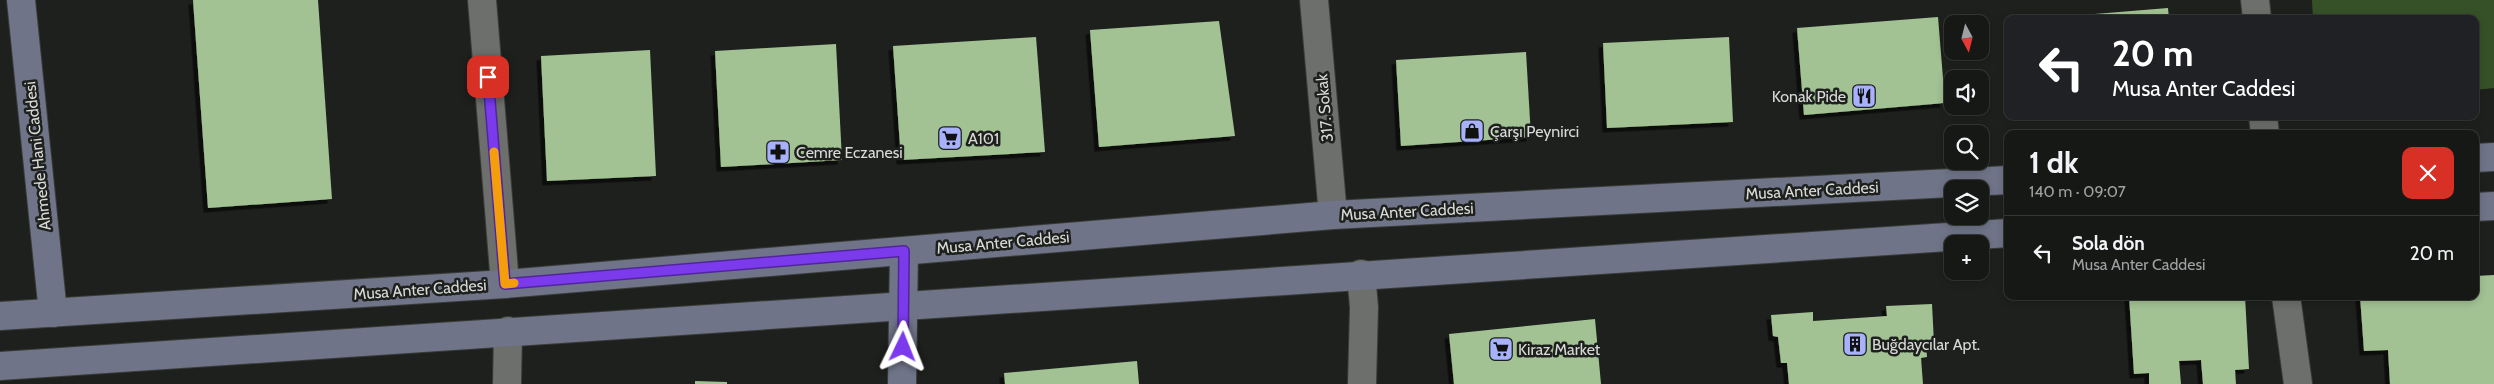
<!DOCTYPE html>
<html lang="tr">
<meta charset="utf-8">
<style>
:root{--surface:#161816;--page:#232523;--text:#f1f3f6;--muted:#9ea0a1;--line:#353735}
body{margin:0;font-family:Cabin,sans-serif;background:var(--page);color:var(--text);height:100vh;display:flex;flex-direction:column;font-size:19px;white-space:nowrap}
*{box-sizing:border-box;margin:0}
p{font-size:16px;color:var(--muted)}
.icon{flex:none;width:28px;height:28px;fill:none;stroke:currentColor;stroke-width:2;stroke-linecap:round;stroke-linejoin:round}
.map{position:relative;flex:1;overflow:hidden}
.side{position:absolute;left:2004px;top:130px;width:475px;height:170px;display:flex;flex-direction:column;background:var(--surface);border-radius:10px;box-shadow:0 2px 8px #0003,0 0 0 1px var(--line)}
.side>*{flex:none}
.guide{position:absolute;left:2004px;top:15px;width:475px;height:105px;border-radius:10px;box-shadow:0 2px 8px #0003,0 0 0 1px var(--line);background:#202124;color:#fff;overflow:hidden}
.needle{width:32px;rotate:173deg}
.buttons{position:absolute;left:1944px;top:15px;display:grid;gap:10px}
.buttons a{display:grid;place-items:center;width:45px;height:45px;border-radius:10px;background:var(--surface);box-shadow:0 2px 8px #0003,0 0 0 1px var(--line);font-size:25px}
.pin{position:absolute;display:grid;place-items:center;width:42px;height:42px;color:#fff;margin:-21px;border-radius:10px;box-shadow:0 2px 8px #0006}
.me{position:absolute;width:55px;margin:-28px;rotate:2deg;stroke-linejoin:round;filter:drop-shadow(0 0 4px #0008)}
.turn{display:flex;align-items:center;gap:18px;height:105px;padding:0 25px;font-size:22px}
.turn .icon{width:65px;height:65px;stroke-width:2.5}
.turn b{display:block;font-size:35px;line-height:42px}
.round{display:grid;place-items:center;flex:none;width:52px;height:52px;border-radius:10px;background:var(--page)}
.headline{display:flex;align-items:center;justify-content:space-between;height:85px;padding:0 25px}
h1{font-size:30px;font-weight:800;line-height:38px}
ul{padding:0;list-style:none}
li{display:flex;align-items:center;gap:15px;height:75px;padding:0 25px;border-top:1px solid var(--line)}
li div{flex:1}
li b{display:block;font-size:19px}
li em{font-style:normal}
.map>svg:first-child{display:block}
.forest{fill:#365128}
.building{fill:#a2c293;filter:url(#shadow)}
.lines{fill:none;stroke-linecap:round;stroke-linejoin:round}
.street-casing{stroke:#3a3c39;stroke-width:30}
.secondary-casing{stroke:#3a3c39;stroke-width:30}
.street{stroke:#6c6f6b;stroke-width:28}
.secondary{stroke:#6f7488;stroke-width:28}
.route-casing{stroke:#51269a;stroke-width:12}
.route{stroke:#7c3aed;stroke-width:9}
.slow{stroke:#f59e0b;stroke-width:9}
.labels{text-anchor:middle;stroke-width:5;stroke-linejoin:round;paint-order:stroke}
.poi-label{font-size:16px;fill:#d8dad7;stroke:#1e201d;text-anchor:start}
.street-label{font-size:16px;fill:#d8dad7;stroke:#1e201d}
</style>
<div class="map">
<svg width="2494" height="384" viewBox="0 0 2494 384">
<defs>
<filter id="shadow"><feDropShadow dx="-4.5" dy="4.5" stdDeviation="0" flood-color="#0009"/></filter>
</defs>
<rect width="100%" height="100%" fill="#1e201d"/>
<path class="forest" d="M2312,0H2494V88L2475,90V19H2313Z"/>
<g class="building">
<path d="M193,0H318L332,199L208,208Z"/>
<path d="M2168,8L2169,19H2058V17Z"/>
<path d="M1938,17L1945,103L1804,115L1797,28Z"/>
<path d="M1219,21L1235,136L1099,147L1090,30Z"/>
<path d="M1036,37L1045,152L901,160L893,46Z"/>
<path d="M1729,37L1733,122L1607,128L1603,43Z"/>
<path d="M836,44L842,160L721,167L715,51Z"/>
<path d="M650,50L656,176L547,181L541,56Z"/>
<path d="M1526,52L1531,137L1401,146L1396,60Z"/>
<path d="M2494,275V384H2390L2388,350L2364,351L2360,296H2475V276Z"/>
<path d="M2129,296H2245L2249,369L2235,370L2236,384H2203L2201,360L2179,361L2181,384H2149V373L2134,374Z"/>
<path d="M1932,304L1934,343L1926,344L1927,357L1921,358L1923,384H1789L1787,363H1781L1778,337L1773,336L1771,315L1813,312V321L1887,316L1886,306Z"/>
<path d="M1595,319L1601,384H1454L1449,334Z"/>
<path d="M1137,361L1139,384H1005L1004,373Z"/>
<path d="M695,381L727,382V384H695Z"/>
</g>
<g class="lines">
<g class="street-casing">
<g id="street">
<path d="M482,0L505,284"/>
<path d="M1314,0L1333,215"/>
<path d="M2255,0L2257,19"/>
<path d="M2263,116L2265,134"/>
<path d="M1361,274L1364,307L1362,384"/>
<path d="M2286,296L2298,384"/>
<path d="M507,384L508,331"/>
</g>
</g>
<g class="secondary-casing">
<g id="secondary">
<path d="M21,0L53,313"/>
<path d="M2475,158L2494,157"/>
<path d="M2475,207L2494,206"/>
<path d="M0,316L505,284L1333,215L2008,180"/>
<path d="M0,366L2008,233"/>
<path d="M902,384L904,251"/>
</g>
</g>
<use href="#street" class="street"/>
<use href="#secondary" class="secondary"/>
</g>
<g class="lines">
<g class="route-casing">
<path id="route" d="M488,77L505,284L904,251L903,347"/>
</g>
<use href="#route" class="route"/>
<path class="slow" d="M494,152L505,284L514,283"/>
</g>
<defs>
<g id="restaurant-square" transform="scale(1.25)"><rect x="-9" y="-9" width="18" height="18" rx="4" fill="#a7b1fc" stroke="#1e201d"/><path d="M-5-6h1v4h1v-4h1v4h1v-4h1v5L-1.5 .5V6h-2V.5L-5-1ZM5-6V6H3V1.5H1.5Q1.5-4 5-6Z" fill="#111"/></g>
<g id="shop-square" transform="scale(1.25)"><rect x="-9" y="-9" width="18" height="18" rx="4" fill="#a7b1fc" stroke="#1e201d"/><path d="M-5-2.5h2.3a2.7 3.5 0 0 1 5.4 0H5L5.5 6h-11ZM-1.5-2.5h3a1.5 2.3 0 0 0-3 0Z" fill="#111"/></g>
<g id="supermarket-square" transform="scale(1.25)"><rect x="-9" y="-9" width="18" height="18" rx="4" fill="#a7b1fc" stroke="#1e201d"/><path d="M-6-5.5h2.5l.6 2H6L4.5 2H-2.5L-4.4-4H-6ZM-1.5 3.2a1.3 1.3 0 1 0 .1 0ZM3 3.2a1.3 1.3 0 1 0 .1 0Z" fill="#111"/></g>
<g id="pharmacy-square" transform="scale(1.25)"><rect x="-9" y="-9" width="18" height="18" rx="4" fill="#a7b1fc" stroke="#1e201d"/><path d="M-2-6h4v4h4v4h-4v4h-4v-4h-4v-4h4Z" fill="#111"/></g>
<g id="building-square" transform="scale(1.25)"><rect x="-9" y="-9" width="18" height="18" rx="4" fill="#a7b1fc" stroke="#1e201d"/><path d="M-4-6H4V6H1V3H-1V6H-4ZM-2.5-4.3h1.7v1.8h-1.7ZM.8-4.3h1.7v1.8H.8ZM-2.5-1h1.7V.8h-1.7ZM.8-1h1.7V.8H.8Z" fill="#111"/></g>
</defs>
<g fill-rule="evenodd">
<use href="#restaurant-square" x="1864" y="96"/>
<use href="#shop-square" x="1472" y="131"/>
<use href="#supermarket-square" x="950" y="138"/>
<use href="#pharmacy-square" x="778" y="152"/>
<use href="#building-square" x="1855" y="344"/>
<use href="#supermarket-square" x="1501" y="349"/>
</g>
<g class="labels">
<g class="poi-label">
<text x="1846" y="102" text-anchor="end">Konak Pide</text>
<text x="1490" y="137">Çarşı Peynirci</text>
<text x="968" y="144">A101</text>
<text x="796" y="158">Cemre Eczanesi</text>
<text x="1872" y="350">Buğdaycılar Apt.</text>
<text x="1518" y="355">Kiraz Market</text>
</g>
<g class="street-label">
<text transform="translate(1324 108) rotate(-95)" y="6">317. Sokak</text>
<text transform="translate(37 156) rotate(-96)" y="6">Ahmede Hani Caddesi</text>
<text transform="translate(1812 190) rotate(-3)" y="6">Musa Anter Caddesi</text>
<text transform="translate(1407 211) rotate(-3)" y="6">Musa Anter Caddesi</text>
<text transform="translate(1003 242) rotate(-5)" y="6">Musa Anter Caddesi</text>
<text transform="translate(420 289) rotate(-4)" y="6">Musa Anter Caddesi</text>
</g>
</g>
</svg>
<div class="buttons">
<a><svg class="needle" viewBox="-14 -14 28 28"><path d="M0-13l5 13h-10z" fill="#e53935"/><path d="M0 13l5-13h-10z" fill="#9ea0a1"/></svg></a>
<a><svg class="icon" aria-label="sound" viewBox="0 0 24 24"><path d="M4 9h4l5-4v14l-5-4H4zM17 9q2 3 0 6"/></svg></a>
<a><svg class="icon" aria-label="search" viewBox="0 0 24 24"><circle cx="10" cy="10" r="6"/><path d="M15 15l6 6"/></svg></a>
<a><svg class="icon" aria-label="layers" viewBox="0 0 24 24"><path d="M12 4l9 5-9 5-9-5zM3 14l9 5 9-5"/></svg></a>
<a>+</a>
</div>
<div class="pin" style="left:488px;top:77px;background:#d93025"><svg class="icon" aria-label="arrive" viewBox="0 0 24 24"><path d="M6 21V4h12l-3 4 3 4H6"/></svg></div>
<svg class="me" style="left:903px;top:347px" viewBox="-20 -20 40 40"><path d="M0-17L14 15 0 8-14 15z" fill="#7c3aed" stroke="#fff" stroke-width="4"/></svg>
<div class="guide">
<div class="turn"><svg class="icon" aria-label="left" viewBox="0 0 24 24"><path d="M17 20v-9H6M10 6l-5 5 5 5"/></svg><div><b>20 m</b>Musa Anter Caddesi</div></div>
</div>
<section class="side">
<div class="headline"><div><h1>1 dk</h1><p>140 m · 09:07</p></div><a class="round" style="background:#d93025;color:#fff"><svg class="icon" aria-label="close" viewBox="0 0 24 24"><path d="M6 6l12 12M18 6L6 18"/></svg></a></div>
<ul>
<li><svg class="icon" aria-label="left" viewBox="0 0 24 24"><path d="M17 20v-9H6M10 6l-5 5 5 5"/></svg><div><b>Sola dön</b><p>Musa Anter Caddesi</p></div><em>20 m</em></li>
</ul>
</section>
</div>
